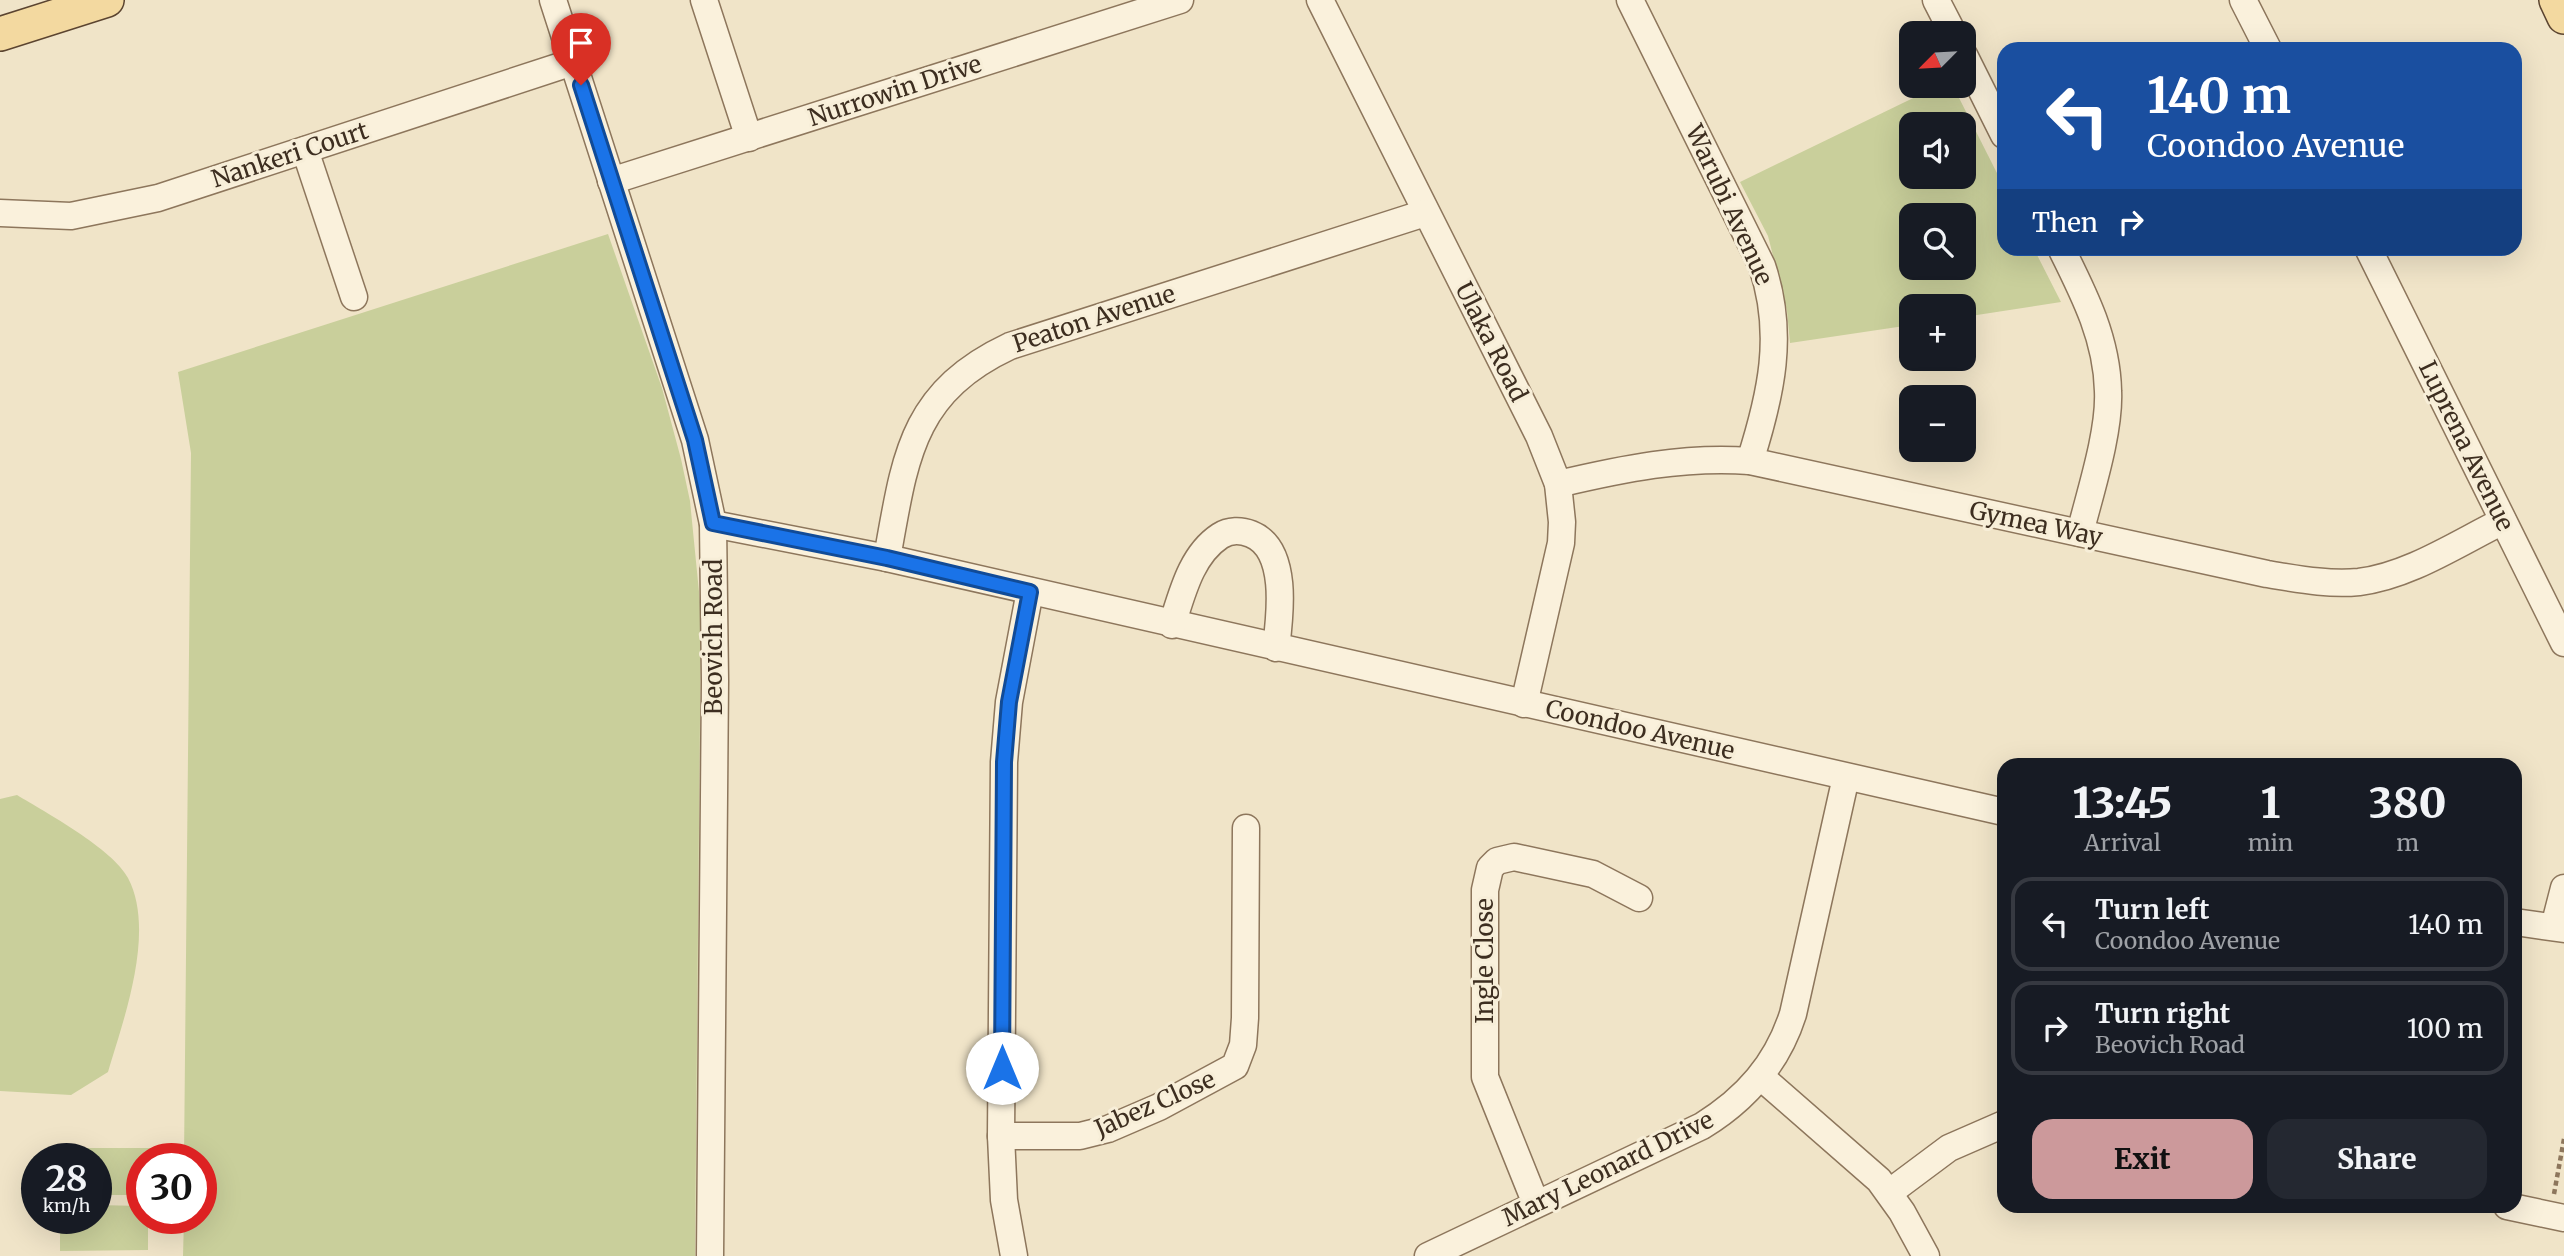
<!DOCTYPE html>
<meta charset="utf-8">
<style>
:root{--surface:#171b24;--page:#242831;--text:#f1f3f6;--muted:#9ea1a6;--line:#363941;--accent:#cc999b}
body{margin:0;font-family:Merriweather,serif;background:var(--page);color:var(--text);height:100vh;display:flex;flex-direction:column;font-size:26px;white-space:nowrap}
*{box-sizing:border-box;margin:0}
p{font-size:23px;color:var(--muted)}
.icon{flex:none;width:38px;height:38px;fill:none;stroke:currentColor;stroke-width:2;stroke-linecap:round;stroke-linejoin:round}
.map{position:relative;flex:1;overflow:hidden}
.drawer{position:absolute;left:1997px;top:758px;width:525px;height:455px;display:flex;flex-direction:column;background:var(--surface);border-radius:21px;box-shadow:0 7px 28px #0002}
.drawer>*{flex:none}
.top-card{position:absolute;left:1997px;top:42px;width:525px;height:214px;border-radius:21px;box-shadow:0 7px 28px #0002;background:#1a4fa0;color:#fff;overflow:hidden}
.needle{width:46px;rotate:246deg}
.buttons{position:absolute;left:1899px;top:21px;display:grid;gap:14px}
.buttons a{display:grid;place-items:center;width:77px;height:77px;border-radius:14px;background:var(--surface);box-shadow:0 7px 28px #0002;font-size:35px}
.speed{position:absolute;left:21px;top:1143px;display:flex;gap:14px;font-size:35px;font-weight:700;text-align:center}
.speed>*{display:grid;place-content:center;width:91px;height:91px;border-radius:50%;background:var(--surface);box-shadow:0 7px 28px #0002;line-height:1}
.speed small{font-size:18px;font-weight:400}
.speed .limit{border:10px solid #d22;background:#fff;color:#111}
.pin{position:absolute;display:grid;place-items:center;width:60px;height:60px;color:#fff;margin:-72px -30px;border-radius:50% 50% 50% 0;rotate:-45deg;box-shadow:0 0 7px #0007}
.pin .icon{rotate:45deg}
.me{position:absolute;width:77px;margin:-38px;rotate:0deg;stroke-linejoin:round;filter:drop-shadow(0 0 5px #0008)}
.turn{display:flex;align-items:center;gap:24px;height:147px;padding:0 35px;font-size:32px}
.turn .icon{width:91px;height:91px;stroke-width:2.5}
.turn b{display:block;font-size:49px;line-height:60px}
.then{display:flex;align-items:center;height:66px;padding:0 35px;background:#0003;gap:14px;font-size:26px}
.eta{display:flex;justify-content:space-evenly;align-items:center;height:119px;text-align:center}
.eta b{font-size:42px;font-weight:800;line-height:49px}
.cta{display:flex;gap:14px;margin-top:auto;padding:14px 35px}
.cta a{flex:1;height:80px;border-radius:21px;background:var(--accent);color:#111;font-size:28px;font-weight:800;line-height:80px;text-align:center}
.cta a+a{background:var(--page);color:var(--text)}
ul{padding:0;list-style:none}
li{display:flex;align-items:center;gap:21px;height:94px;margin:0 14px 10px;padding:0 21px;border:4px solid var(--line);border-radius:21px}
li div{flex:1}
li b{display:block;font-size:26px}
li em{font-style:normal}
.map>svg:first-child{display:block}
.green{fill:#c9cf9b;fill-rule:evenodd}
.lines{fill:none;stroke-linecap:round;stroke-linejoin:round}
.minor-casing{stroke:#8d765c;stroke-width:29}
.major-casing{stroke:#5b4430;stroke-width:36}
.path{stroke:#8d765c;stroke-width:4.5;stroke-dasharray:5 3.5;stroke-linecap:butt}
.minor{stroke:#faf1dc;stroke-width:26}
.major{stroke:#f3d9a0;stroke-width:33}
.route-casing{stroke:#114b97;stroke-width:18}
.route{stroke:#1a73e8;stroke-width:12}
.labels{text-anchor:middle;stroke-width:6;stroke-linejoin:round;paint-order:stroke}
.street-label{font-size:24px;fill:#3d2e20;stroke:#f7eed8}
</style>
<div class="map">
<svg width="2564" height="1256" viewBox="0 0 2564 1256">
<rect width="100%" height="100%" fill="#f0e4c8"/>
<g class="green">
<path d="M1938,86H1953L2004,187V248L2034,249L2061,302L1964,317V306H1911V325L1790,343L1787,311L1768,236L1740,182ZM1911,124H1964V177H1911ZM1911,215H1964V268H1911Z"/>
<path d="M608,234L662,388L681,459L690,501L701,612L695,1256H183L184,1218H201V1158H184L191,453L178,372Z"/>
<path d="M17,795C45,812 113,849 128,878C156,931 124,1018 108,1072L71,1095L0,1091V799Z"/>
<path d="M56,1148H153V1158H142V1195H96V1158H56Z"/>
<path d="M96,1205L142,1206V1218H148V1250L60,1251V1218H96Z"/>
</g>
<g class="lines">
<g class="minor-casing">
<g id="minor">
<path d="M553,0L695,440L713,524L715,681L710,1256"/>
<path d="M704,0L749,138"/>
<path d="M1320,0L1539,436L1558,484L1562,522L1561,543L1524,704"/>
<path d="M1630,0L1762,266C1785,334 1771,395 1750,461"/>
<path d="M1936,0L1953,33"/>
<path d="M2243,0L2268,49"/>
<path d="M1964,55L2004,135"/>
<path d="M305,150L354,297"/>
<path d="M611,181L1180,0"/>
<path d="M0,213L71,216L158,198L573,62"/>
<path d="M2061,248C2084,294 2107,339 2108,391C2110,432 2090,493 2080,533"/>
<path d="M2368,248L2564,643"/>
<path d="M1558,484C1622,469 1684,456 1750,461L2267,574C2298,579 2328,585 2359,582C2409,576 2458,543 2503,521"/>
<path d="M713,524L887,558L2004,812"/>
<path d="M887,558C905,459 910,393 1010,346L1425,213"/>
<path d="M1172,625C1182,594 1191,555 1220,536C1229,530 1241,530 1251,534C1289,549 1280,616 1276,648"/>
<path d="M2515,922L2564,929"/>
<path d="M2554,927L2564,888"/>
<path d="M1761,1077L1879,1180L1902,1212L1926,1256"/>
<path d="M1001,1136H1080L1108,1129L1159,1107L1235,1066L1243,1045L1245,1018L1246,828"/>
<path d="M1890,1192L1949,1148L2004,1124"/>
<path d="M1536,1204L1485,1077V890L1490,868L1497,861L1514,857L1593,874L1639,898"/>
<path d="M2507,1206L2564,1218"/>
<path d="M1014,1256L1004,1200L1001,1136L1004,762L1009,702L1030,591"/>
<path d="M1428,1256L1702,1126C1746,1099 1777,1064 1793,1014L1846,777"/>
</g>
</g>
<g class="major-casing">
<g id="major">
<path d="M2556,0L2564,17"/>
<path d="M0,34L107,0"/>
</g>
</g>
<path class="path" d="M2554,1194L2564,1139"/>
<use href="#minor" class="minor"/>
<use href="#major" class="major"/>
</g>
<g class="lines">
<g class="route-casing">
<path id="route" d="M581,85L695,440L713,523L887,558L1030,592L1009,702L1004,762L1002,1068"/>
</g>
<use href="#route" class="route"/>
</g>
<g class="labels">
<g class="street-label">
<text transform="translate(895 91) rotate(-18)" y="8">Nurrowin Drive</text>
<text transform="translate(290 155) rotate(-18)" y="8">Nankeri Court</text>
<text transform="translate(1729 205) rotate(65)" y="8">Warubi Avenue</text>
<text transform="translate(1094 319) rotate(-18)" y="8">Peaton Avenue</text>
<text transform="translate(1491 342) rotate(63)" y="8">Ulaka Road</text>
<text transform="translate(2466 446) rotate(64)" y="8">Luprena Avenue</text>
<text transform="translate(2036 524) rotate(12)" y="8">Gymea Way</text>
<text transform="translate(714 637) rotate(-90)" y="8">Beovich Road</text>
<text transform="translate(1640 730) rotate(13)" y="8">Coondoo Avenue</text>
<text transform="translate(1485 961) rotate(-90)" y="8">Ingle Close</text>
<text transform="translate(1155 1104) rotate(-24)" y="8">Jabez Close</text>
<text transform="translate(1608 1169) rotate(-26)" y="8">Mary Leonard Drive</text>
</g>
</g>
</svg>
<div class="buttons">
<a><svg class="needle" viewBox="-14 -14 28 28"><path d="M0-13l5 13h-10z" fill="#e53935"/><path d="M0 13l5-13h-10z" fill="#9ea1a6"/></svg></a>
<a><svg class="icon" aria-label="sound" viewBox="0 0 24 24"><path d="M4 9h4l5-4v14l-5-4H4zM17 9q2 3 0 6"/></svg></a>
<a><svg class="icon" aria-label="search" viewBox="0 0 24 24"><circle cx="10" cy="10" r="6"/><path d="M15 15l6 6"/></svg></a>
<a>+</a>
<a>−</a>
</div>
<div class="speed"><div>28<small>km/h</small></div><div class="limit">30</div></div>
<div class="pin" style="left:581px;top:85px;background:#d93025"><svg class="icon" aria-label="arrive" viewBox="0 0 24 24"><path d="M6 21V4h12l-3 4 3 4H6"/></svg></div>
<svg class="me" style="left:1002px;top:1068px" viewBox="-20 -20 40 40"><circle r="19" fill="#fff"/><path d="M0-13L10 11 0 6-10 11z" fill="#1a73e8"/></svg>
<div class="top-card">
<div class="turn"><svg class="icon" aria-label="left" viewBox="0 0 24 24"><path d="M17 20v-9H6M10 6l-5 5 5 5"/></svg><div><b>140 m</b>Coondoo Avenue</div></div>
<div class="then">Then<svg class="icon" aria-label="right" viewBox="0 0 24 24"><path d="M7 20v-9h11M14 6l5 5-5 5"/></svg></div>
</div>
<section class="drawer">
<div class="eta">
<div><b>13:45</b><p>Arrival</p></div>
<div><b>1</b><p>min</p></div>
<div><b>380</b><p>m</p></div>
</div>
<ul>
<li><svg class="icon" aria-label="left" viewBox="0 0 24 24"><path d="M17 20v-9H6M10 6l-5 5 5 5"/></svg><div><b>Turn left</b><p>Coondoo Avenue</p></div><em>140 m</em></li>
<li><svg class="icon" aria-label="right" viewBox="0 0 24 24"><path d="M7 20v-9h11M14 6l5 5-5 5"/></svg><div><b>Turn right</b><p>Beovich Road</p></div><em>100 m</em></li>
</ul>
<div class="cta"><a>Exit</a><a>Share</a></div>
</section>
</div>
